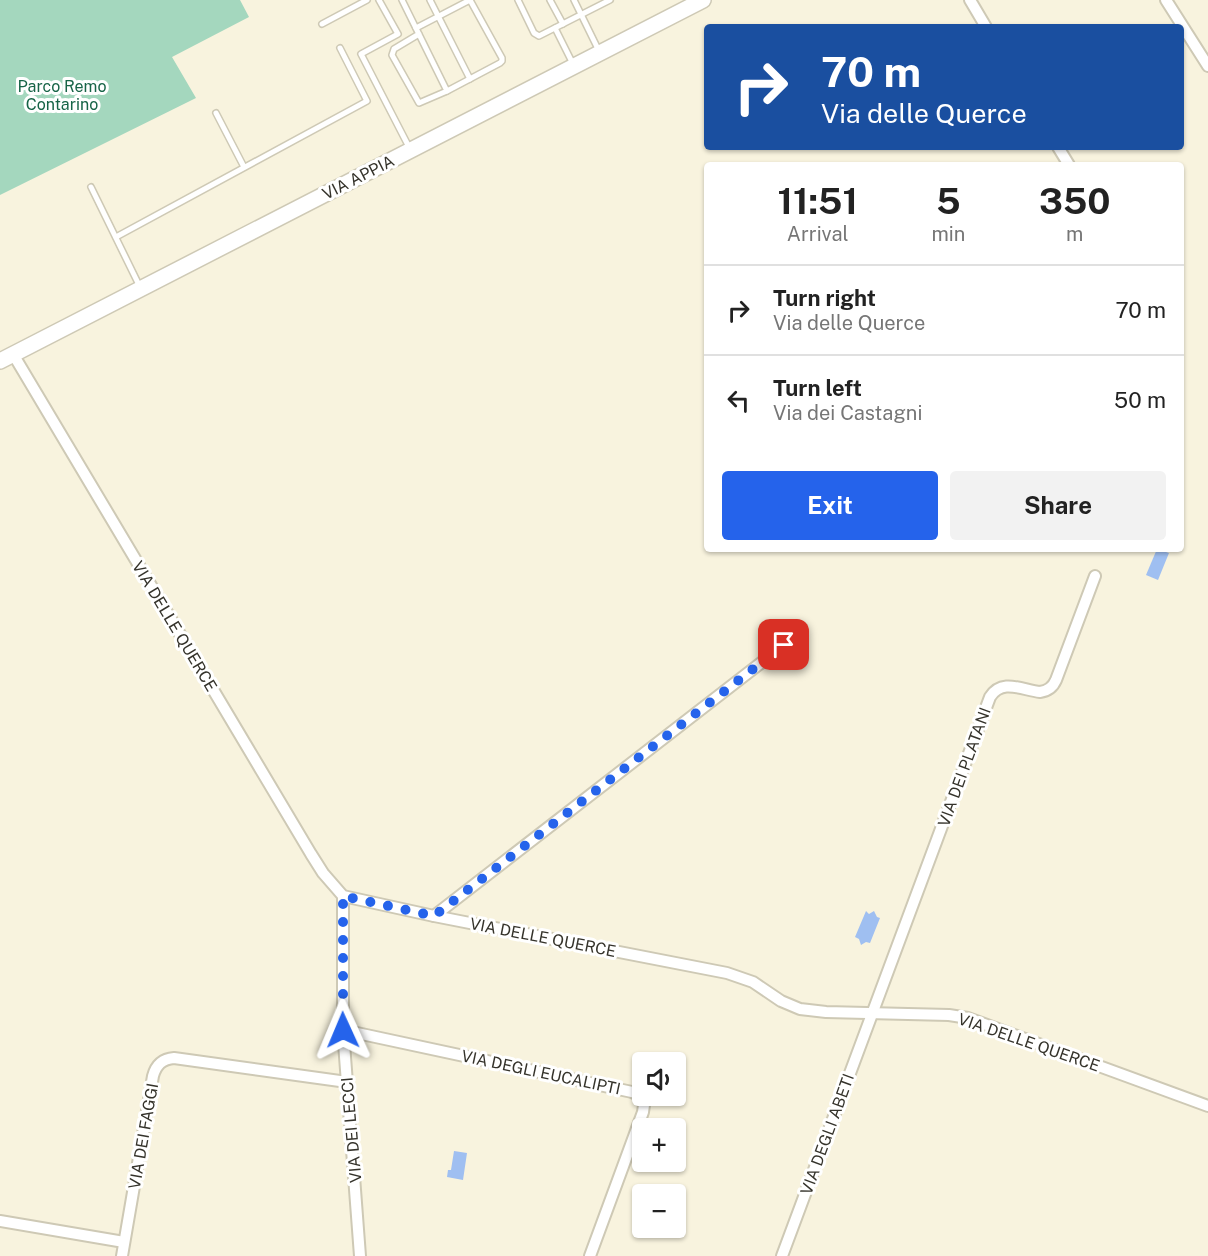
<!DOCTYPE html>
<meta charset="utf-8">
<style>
:root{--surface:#fff;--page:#f2f2f2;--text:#222;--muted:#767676;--line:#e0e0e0;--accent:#2563eb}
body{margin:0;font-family:"Public Sans",sans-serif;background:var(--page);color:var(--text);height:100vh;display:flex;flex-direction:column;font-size:22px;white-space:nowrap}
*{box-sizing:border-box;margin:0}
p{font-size:20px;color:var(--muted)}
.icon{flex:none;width:33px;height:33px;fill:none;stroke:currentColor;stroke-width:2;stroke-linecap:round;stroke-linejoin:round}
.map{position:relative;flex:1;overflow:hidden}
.details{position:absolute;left:704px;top:162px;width:480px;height:390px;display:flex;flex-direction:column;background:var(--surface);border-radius:6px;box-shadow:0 2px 4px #0004}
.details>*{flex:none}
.hud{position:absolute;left:704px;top:24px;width:480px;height:126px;border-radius:6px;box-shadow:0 2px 4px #0004;background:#1a4fa0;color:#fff;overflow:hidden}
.controls{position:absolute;left:632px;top:1052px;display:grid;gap:12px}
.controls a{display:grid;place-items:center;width:54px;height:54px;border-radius:6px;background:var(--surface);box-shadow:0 2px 4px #0004;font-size:30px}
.pin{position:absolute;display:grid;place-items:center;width:51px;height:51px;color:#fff;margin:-26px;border-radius:12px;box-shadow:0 3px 9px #0006}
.me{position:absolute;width:66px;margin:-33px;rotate:359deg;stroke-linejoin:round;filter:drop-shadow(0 0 4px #0008)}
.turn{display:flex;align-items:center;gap:21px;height:126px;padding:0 18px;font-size:27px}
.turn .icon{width:78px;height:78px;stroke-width:2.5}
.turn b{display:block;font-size:42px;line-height:51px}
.eta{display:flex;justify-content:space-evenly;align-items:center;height:102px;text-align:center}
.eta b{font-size:36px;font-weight:700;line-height:42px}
.action{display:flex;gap:12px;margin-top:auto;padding:12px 18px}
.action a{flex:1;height:69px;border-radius:6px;background:var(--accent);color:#fff;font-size:24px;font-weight:700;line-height:69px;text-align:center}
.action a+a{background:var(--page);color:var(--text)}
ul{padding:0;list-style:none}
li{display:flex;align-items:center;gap:18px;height:90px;padding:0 18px;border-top:2px solid var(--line)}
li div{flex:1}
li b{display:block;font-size:22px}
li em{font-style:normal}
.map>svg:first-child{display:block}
.green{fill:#a4d7be}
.water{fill:#9fbff1}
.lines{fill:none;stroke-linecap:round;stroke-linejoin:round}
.lane-casing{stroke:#cec9b5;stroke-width:8}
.street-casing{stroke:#cec9b5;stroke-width:14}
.secondary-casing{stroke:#cec9b5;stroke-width:18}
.lane{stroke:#fff;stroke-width:5}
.street{stroke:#fff;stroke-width:10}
.secondary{stroke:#fff;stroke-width:15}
.route{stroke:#2563eb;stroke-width:10;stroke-dasharray:0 18}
.labels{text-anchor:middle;stroke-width:6;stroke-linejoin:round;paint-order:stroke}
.park-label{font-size:16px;fill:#176447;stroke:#fff}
.street-label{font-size:16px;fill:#35332b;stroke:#fff}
</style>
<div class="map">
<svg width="1208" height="1256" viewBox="0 0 1208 1256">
<rect width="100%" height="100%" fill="#f8f3de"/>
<path class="green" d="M0,0H240L249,17L172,57L196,98L0,195Z"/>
<g class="water">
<path d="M1157,549L1169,553L1158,580L1146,575Z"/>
<path d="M866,911L869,914L874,911L877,917L880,918L870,943L866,942L861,945L859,939L855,937Z"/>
<path d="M454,1151L467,1153L463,1180L447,1177L448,1170H451Z"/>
</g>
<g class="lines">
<g class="lane-casing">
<g id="lane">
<path d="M379,0L398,34L361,54L410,149"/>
<path d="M402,0L447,91L419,103L392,55L394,49L419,34"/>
<path d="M430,0L470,79"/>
<path d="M518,0L534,33L539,36L610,0"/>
<path d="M550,0L563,24"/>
<path d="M574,0L599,51"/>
<path d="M322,24L367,0"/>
<path d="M416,28L470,0"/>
<path d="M555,28L573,64"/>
<path d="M447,91L500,63L502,61V58L470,0"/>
<path d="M216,113L244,167"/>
<path d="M91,187L140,287"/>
<path d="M116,237L367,101L340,48"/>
</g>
</g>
<g class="street-casing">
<g id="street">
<path d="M970,0L986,27"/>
<path d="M1166,0L1208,66"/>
<path d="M1058,147L1069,165"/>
<path d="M13,354L311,854L323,873L343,896L434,916L727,973L753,982L781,1001L800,1009L826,1012L949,1015L968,1018L1208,1106"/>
<path d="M343,896V1030L360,1256"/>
<path d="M434,916L784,645"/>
<path d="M343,1030L632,1092L641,1096L644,1105L643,1112L590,1256"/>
<path d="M0,1221L124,1242"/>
<path d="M122,1256L153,1076C156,1065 162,1059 174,1058L347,1082"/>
<path d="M782,1256L990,697C1002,678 1022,690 1040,692C1048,691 1053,687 1056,680L1095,576"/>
</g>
</g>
<g class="secondary-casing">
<path id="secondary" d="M0,361L703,0"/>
</g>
<use href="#lane" class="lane"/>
<use href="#street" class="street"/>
<use href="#secondary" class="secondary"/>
</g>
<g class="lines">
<path class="route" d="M343,1030V896L434,916L784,645"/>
</g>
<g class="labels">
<g class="park-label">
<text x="62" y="92">Parco Remo<tspan x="62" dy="18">Contarino</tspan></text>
</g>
<g class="street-label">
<text transform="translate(358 177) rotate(-27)" y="6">VIA APPIA</text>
<text transform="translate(175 626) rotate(59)" y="6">VIA DELLE QUERCE</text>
<text transform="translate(964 767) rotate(-70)" y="6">VIA DEI PLATANI</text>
<text transform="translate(543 937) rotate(11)" y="6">VIA DELLE QUERCE</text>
<text transform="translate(1029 1042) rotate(19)" y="6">VIA DELLE QUERCE</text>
<text transform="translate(541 1072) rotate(12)" y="6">VIA DEGLI EUCALIPTI</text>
<text transform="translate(351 1130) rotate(-95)" y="6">VIA DEI LECCI</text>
<text transform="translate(827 1134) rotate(-70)" y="6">VIA DEGLI ABETI</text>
<text transform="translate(143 1136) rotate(-80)" y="6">VIA DEI FAGGI</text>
</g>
</g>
</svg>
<div class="controls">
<a><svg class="icon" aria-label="sound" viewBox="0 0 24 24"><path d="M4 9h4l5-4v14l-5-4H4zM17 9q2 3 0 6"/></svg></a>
<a>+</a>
<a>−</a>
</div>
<div class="pin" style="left:784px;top:645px;background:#d93025"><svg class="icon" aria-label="arrive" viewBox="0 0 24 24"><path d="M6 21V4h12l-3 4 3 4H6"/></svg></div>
<svg class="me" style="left:343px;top:1030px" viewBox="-20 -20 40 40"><path d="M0-17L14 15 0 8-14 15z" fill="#2563eb" stroke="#fff" stroke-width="4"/></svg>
<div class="hud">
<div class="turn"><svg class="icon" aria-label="right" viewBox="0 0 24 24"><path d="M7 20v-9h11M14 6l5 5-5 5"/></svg><div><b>70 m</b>Via delle Querce</div></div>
</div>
<section class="details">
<div class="eta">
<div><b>11:51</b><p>Arrival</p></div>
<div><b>5</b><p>min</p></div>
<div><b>350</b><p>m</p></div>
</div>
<ul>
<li><svg class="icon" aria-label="right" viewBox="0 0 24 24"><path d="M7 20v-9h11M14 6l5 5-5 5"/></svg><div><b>Turn right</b><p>Via delle Querce</p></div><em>70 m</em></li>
<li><svg class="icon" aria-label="left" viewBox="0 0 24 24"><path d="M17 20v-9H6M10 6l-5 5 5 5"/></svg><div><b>Turn left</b><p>Via dei Castagni</p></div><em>50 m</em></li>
</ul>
<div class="action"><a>Exit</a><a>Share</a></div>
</section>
</div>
